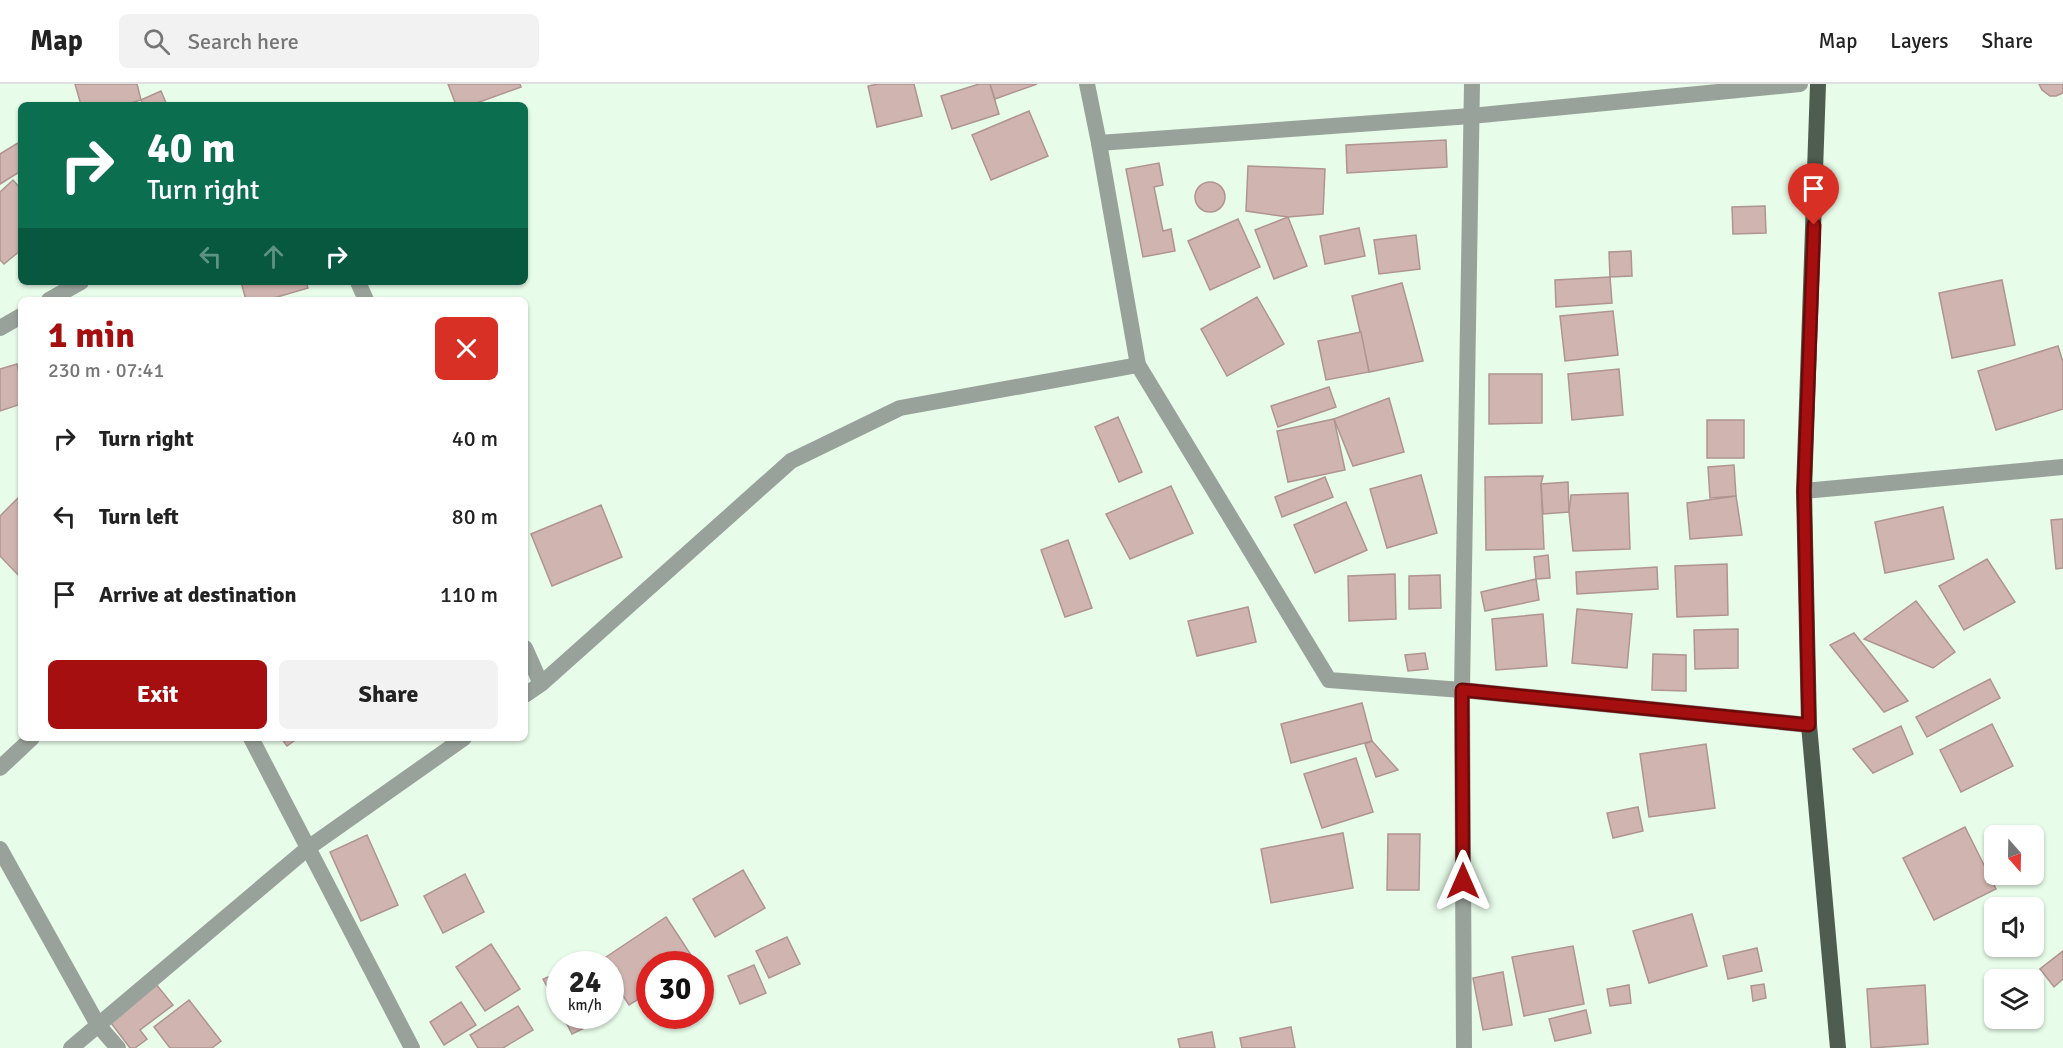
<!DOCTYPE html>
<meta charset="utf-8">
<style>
:root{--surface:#fff;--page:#f2f2f2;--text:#222;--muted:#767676;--line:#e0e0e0;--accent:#a50f10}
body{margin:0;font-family:Signika,sans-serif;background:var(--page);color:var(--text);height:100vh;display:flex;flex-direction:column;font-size:22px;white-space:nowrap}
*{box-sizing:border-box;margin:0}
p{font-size:20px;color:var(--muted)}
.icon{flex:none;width:33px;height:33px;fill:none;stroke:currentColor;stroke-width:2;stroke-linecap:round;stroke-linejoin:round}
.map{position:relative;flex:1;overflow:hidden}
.side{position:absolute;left:18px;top:213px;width:510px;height:444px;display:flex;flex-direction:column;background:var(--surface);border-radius:9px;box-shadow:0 2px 4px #0004}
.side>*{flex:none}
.top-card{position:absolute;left:18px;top:18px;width:510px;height:183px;border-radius:9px;box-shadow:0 2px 4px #0004;background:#0b6e4f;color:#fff;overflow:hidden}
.needle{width:39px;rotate:160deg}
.buttons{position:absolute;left:1984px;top:741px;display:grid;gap:12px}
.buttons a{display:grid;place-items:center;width:60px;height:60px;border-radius:9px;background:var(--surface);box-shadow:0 2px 4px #0004;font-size:30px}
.speed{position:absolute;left:546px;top:867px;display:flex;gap:12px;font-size:30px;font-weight:700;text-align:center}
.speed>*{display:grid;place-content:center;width:78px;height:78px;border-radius:50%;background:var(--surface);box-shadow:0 2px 4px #0004;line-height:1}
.speed small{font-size:15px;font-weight:400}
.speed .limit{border:9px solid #d22;background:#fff;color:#111}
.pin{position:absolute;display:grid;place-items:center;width:51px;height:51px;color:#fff;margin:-62px -26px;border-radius:50% 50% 50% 0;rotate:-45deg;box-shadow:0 0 6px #0007}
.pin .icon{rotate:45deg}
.me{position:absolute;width:66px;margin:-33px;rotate:0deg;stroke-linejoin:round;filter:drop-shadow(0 0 4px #0008)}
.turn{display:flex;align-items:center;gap:21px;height:126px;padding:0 30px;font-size:27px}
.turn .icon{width:78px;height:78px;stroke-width:2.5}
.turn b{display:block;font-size:42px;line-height:51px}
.lanes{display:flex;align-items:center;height:57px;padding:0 30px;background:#0003;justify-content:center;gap:30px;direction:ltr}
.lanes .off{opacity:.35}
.round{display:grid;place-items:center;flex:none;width:63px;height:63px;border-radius:9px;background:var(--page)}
.overview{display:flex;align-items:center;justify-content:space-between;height:102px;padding:0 30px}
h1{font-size:36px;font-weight:700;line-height:45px;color:var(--accent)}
.action{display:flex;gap:12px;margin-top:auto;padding:12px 30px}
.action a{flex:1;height:69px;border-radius:9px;background:var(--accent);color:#fff;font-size:24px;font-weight:700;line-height:69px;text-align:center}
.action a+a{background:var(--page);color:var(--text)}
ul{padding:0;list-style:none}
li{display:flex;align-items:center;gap:18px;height:78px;padding:0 30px}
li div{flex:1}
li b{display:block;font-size:22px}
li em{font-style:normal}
header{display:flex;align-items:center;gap:36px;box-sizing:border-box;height:84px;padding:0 30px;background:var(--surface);border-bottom:2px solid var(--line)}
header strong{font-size:28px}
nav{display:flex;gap:33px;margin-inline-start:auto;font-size:21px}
.search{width:420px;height:54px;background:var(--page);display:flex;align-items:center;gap:15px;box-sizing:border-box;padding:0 21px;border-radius:9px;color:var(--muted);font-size:22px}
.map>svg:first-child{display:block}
.building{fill:#d0b4b0;stroke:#af9490;stroke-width:1.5}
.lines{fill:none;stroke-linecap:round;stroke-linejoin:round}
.minor{stroke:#99a29a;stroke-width:16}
.primary{stroke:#4e5d50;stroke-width:16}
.route-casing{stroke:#6b0a0a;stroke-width:15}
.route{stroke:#a50f10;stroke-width:10}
</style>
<header>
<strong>Map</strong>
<div class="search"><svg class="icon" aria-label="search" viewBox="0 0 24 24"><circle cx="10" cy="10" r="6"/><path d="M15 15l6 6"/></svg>Search here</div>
<nav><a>Map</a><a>Layers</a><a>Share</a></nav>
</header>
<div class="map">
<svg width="2063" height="964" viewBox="0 0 2063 964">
<rect width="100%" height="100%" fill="#e7fce9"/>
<g class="building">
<path d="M75,0H137L141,16L124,21H81Z"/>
<path d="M448,0H520L521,3L471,21H456Z"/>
<path d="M878,0H914L922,32L877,43L868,2Z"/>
<path d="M979,0H990L999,30L952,45L941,12Z"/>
<path d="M990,0H1037L995,15Z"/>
<path d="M2039,0H2063V9L2056,12H2050L2042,6Z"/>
<path d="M161,7L167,21H143L141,16Z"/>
<path d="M1029,27L1048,72L991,96L972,51Z"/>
<path d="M1446,56L1447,83L1347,89L1346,61Z"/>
<path d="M21,57V87L0,100V70Z"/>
<path d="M1159,79L1163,101L1154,103L1163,147L1171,145L1175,167L1143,173L1126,85Z"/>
<path d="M1248,82L1325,85L1323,130L1288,133L1246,127Z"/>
<path d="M13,96L21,105V166L4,180L0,176V108Z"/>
<circle cx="1210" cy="113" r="15"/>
<path d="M1765,122L1766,149L1733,150L1732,123Z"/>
<path d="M1288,133L1307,182L1274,195L1255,146Z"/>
<path d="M1238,135L1260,183L1210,206L1188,157Z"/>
<path d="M1359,144L1365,172L1325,180L1320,152Z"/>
<path d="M1416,151L1420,185L1379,190L1374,156Z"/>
<path d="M1631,167L1632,192L1610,193L1609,168Z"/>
<path d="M1610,193L1612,219L1556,223L1555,196Z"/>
<path d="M2002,196L2015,261L1952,274L1939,209Z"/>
<path d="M241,198H306L308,204L267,216H246Z"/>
<path d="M1402,199L1423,277L1369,288L1352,212Z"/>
<path d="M1257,213L1284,260L1227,292L1201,245Z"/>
<path d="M1613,227L1618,271L1565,277L1560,232Z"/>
<path d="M1361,248L1369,288L1326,296L1318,257Z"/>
<path d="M2058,262L2063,278V325L1996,346L1978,287Z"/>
<path d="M17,280L21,298V320L0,327V285Z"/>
<path d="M1619,285L1623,331L1572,336L1568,290Z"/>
<path d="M1489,290H1542V339L1489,340Z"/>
<path d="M1329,303L1336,323L1278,343L1271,322Z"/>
<path d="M1389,314L1404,368L1353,382L1334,335Z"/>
<path d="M1118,333L1142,388L1119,398L1095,343Z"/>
<path d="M1334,335L1345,386L1288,398L1277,347Z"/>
<rect x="1707" y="336" width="37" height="38"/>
<path d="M1734,381L1736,412L1710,414L1708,383Z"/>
<path d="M1421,391L1437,449L1387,464L1370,405Z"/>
<path d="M1543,392L1541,400L1544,465L1486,466L1485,393Z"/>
<path d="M1325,393L1333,413L1282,433L1275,413Z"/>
<path d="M1568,398L1569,428L1543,430L1541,400Z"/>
<path d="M1171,402L1193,449L1130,475L1106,430Z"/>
<path d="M1628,409L1630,465L1573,467L1569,428L1571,411Z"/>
<path d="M21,411V494L0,472V432Z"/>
<path d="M1736,412L1742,451L1690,455L1687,419Z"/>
<path d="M1346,418L1367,466L1315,489L1294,441Z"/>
<path d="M601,421L622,473L552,502L531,450Z"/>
<path d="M1943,423L1954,475L1885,489L1875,438Z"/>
<path d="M2063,435V484L2056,485L2051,436Z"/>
<path d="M1068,456L1092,524L1065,533L1041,466Z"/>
<path d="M1548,471L1550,494L1536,495L1534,473Z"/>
<path d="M1987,475L2015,518L1964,546L1939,502Z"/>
<path d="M1727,480L1728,531L1677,533L1675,482Z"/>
<path d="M1657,483L1658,505L1577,510L1576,488Z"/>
<path d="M1395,490L1396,535L1349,537L1348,492Z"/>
<path d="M1440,491L1441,524L1409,525V492Z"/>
<path d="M1536,495L1539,516L1485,527L1481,508Z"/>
<path d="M1916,517L1955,568L1933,584L1864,555Z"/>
<path d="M1248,523L1256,558L1197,572L1188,537Z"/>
<path d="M1577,525L1632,530L1627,584L1572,579Z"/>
<path d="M1543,530L1547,582L1496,586L1492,535Z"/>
<path d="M1738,545V584L1695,585L1694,546Z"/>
<path d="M1854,549L1908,617L1884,628L1830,561Z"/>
<path d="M1425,569L1428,585L1408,587L1405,571Z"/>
<path d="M1653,570L1686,571V607L1652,606Z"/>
<path d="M1990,595L2000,614L1927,653L1916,633Z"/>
<path d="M1362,619L1372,657L1291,679L1281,640Z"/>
<path d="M1992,640L2013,682L1961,708L1940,666Z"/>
<path d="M1901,642L1913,670L1873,689L1853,665Z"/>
<path d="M281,654H298L287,662Z"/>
<path d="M1372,657L1398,686L1376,693L1365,660Z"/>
<path d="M1706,660L1715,724L1649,733L1640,670Z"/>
<path d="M1356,674L1373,728L1322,744L1304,690Z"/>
<path d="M1638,723L1643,747L1613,754L1607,729Z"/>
<path d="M1965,743L1996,805L1934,836L1903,774Z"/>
<path d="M1343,749L1353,804L1271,819L1261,765Z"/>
<path d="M1388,750H1420L1419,806H1387Z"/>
<path d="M367,751L398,821L361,837L330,768Z"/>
<path d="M743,786L765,824L715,853L693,815Z"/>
<path d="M465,790L484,828L443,849L424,812Z"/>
<path d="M1692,830L1707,882L1649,899L1633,847Z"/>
<path d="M666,833L695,877L691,880H650V908L629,921L610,892V880H603L600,877Z"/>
<path d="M787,853L800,880L769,894L756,867Z"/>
<path d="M491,860L520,905L485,927L456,883Z"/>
<path d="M1573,862L1584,920L1524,932L1512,873Z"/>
<path d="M1757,864L1762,887L1728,895L1723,872Z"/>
<path d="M2063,867V895L2054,903L2040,885Z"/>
<path d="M589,874L593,880H575Z"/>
<path d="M754,881L766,909L740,920L728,892Z"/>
<path d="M560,888V926L543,895Z"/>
<path d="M1503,888L1512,941L1483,946L1473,894Z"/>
<path d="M155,899L173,921L140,946L147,955L135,964H130L108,935Z"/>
<path d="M1764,900L1766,914L1753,917L1751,902Z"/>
<path d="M1629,901L1631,919L1610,922L1607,905Z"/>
<path d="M1925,901L1928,960L1871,964L1867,905Z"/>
<path d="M189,916L221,957L212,964H170L154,943Z"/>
<path d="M461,918L476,941L444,961L430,938Z"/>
<path d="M518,922L533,946L503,964H478L470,951Z"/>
<path d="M1586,926L1591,949L1555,957L1549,935Z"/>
<path d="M563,932H609L572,950Z"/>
<path d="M1291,943L1295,964H1242L1240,954Z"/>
<path d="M1212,948L1215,964H1180L1178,955Z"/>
</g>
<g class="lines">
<g class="minor">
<path d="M1087,0L1099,59L1138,281L1329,596L1462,606L1809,641"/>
<path d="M1099,59L1471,32L1800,0"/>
<path d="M358,198L366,216"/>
<path d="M49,216L81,198"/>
<path d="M0,244L21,232"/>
<path d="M1804,407L2063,383"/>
<path d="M525,564L541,600"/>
<path d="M525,611L541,600L791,377L900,324L1138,281"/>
<path d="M251,654L412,964"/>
<path d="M0,684L32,654"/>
<path d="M0,765L98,941L118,964"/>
<path d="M71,964L308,764L464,654"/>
<path d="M1464,964L1462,606L1472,0"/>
</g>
<path class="primary" d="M1818,0L1804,407L1809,641L1838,964"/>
</g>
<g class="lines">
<g class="route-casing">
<path id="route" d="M1463,797L1462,606L1809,641L1804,407L1814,141"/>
</g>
<use href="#route" class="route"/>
</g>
</svg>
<div class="buttons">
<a><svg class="needle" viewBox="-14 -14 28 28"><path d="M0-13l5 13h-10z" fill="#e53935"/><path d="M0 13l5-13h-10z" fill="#767676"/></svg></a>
<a><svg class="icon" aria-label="sound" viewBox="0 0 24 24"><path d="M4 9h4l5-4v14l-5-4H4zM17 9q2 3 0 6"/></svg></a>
<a><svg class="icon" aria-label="layers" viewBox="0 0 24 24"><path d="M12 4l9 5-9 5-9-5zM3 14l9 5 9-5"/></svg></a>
</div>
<div class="speed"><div>24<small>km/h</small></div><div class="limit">30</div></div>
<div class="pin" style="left:1814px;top:141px;background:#d93025"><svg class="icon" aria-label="arrive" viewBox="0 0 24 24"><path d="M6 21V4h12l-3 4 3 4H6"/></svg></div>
<svg class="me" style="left:1463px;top:797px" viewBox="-20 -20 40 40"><path d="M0-17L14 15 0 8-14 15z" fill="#a50f10" stroke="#fff" stroke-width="4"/></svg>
<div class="top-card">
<div class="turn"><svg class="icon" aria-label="right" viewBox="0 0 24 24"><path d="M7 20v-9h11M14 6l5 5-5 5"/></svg><div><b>40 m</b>Turn right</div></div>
<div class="lanes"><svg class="icon off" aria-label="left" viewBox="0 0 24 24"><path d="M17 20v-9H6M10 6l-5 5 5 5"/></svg><svg class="icon off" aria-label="ahead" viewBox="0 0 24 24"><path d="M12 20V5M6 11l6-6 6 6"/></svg><svg class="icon" aria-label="right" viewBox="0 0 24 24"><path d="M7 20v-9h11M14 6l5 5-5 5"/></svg></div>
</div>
<section class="side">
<div class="overview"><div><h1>1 min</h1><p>230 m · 07:41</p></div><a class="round" style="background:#d93025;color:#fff"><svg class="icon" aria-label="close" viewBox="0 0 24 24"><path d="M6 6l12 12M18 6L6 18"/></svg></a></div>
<ul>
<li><svg class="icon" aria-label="right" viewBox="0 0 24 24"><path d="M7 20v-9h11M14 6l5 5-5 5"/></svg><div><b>Turn right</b></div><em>40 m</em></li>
<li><svg class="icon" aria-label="left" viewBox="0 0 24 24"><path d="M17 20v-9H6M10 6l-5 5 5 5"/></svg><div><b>Turn left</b></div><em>80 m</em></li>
<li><svg class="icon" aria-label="arrive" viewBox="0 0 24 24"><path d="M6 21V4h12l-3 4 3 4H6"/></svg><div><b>Arrive at destination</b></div><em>110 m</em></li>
</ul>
<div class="action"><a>Exit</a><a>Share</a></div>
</section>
</div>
